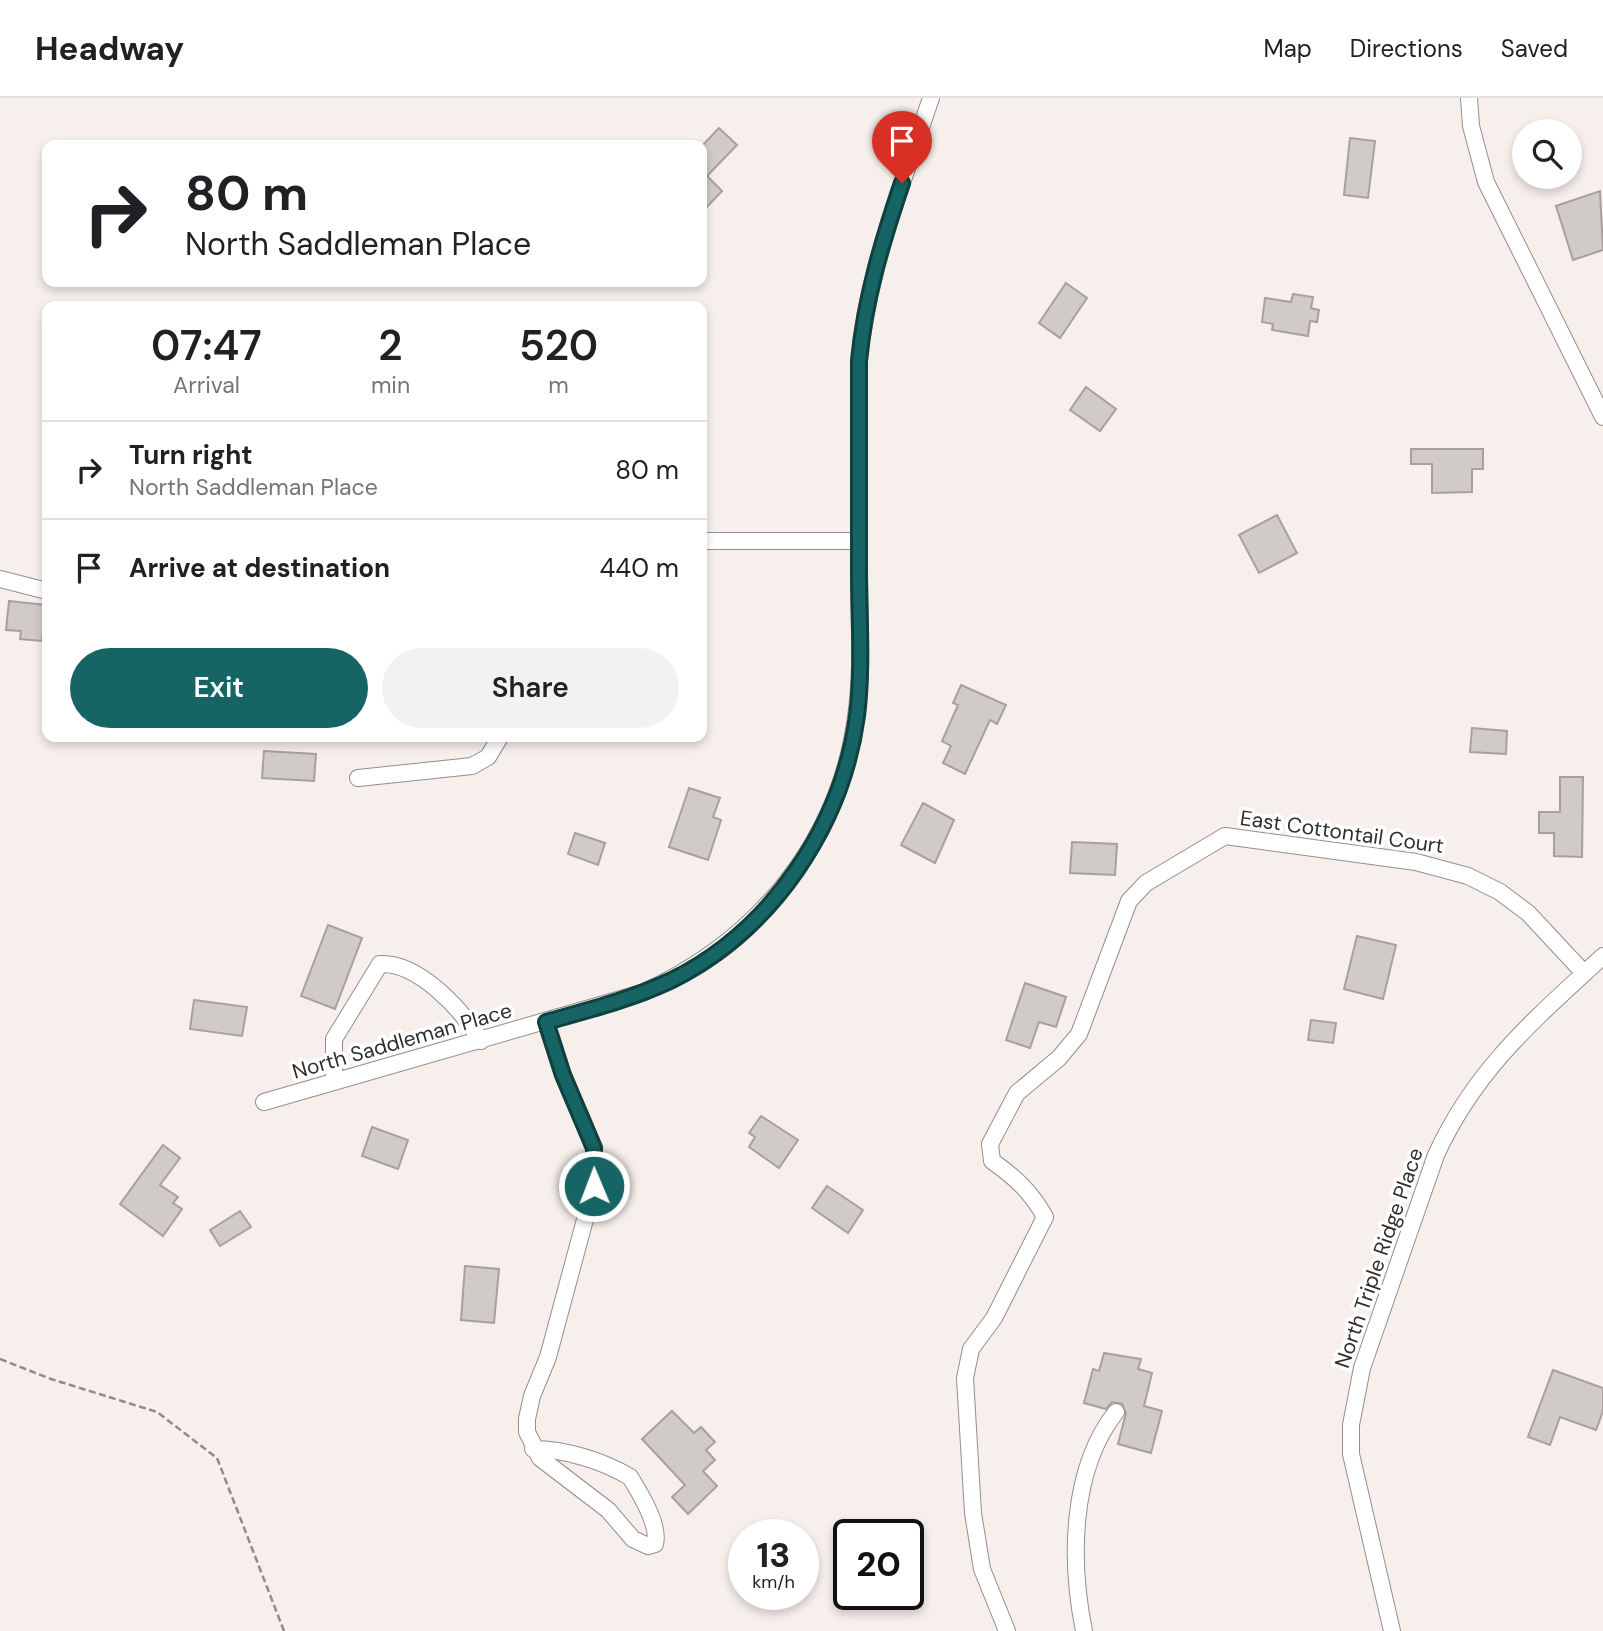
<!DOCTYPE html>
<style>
:root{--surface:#fff;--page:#f2f2f2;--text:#202124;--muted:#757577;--line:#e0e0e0;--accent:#166463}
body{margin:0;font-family:"DM Sans",sans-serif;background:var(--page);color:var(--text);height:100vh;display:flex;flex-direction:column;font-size:26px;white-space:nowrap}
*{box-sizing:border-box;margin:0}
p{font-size:23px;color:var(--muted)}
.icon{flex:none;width:38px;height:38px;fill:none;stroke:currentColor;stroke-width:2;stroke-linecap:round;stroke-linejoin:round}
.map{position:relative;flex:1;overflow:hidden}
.drawer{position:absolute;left:42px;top:203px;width:665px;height:441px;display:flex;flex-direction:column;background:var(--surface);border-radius:14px;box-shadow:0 4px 10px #0003}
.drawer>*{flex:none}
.guide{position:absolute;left:42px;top:42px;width:665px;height:147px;border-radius:14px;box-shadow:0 4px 10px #0003;background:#fff;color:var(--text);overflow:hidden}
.tools{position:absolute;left:1512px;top:21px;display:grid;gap:14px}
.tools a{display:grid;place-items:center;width:70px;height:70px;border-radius:50%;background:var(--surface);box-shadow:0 4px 10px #0003;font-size:35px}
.speed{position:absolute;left:728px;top:1421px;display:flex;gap:14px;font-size:35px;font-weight:700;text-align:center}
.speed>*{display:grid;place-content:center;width:91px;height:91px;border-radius:50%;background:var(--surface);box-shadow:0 4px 10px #0003;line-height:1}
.speed small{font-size:18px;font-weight:400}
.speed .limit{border:4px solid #111;border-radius:10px;background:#fff;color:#111}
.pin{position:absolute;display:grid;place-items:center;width:60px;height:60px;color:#fff;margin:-72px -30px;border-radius:50% 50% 50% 0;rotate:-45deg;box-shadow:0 0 7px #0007}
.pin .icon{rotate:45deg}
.me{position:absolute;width:77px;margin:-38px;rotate:359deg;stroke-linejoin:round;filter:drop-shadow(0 0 5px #0008)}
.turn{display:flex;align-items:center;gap:24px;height:147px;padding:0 28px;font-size:32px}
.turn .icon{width:91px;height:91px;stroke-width:2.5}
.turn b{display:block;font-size:49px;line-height:60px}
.eta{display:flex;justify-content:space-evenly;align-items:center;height:119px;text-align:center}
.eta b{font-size:42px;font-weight:600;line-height:49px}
.action{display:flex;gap:14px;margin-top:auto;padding:14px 28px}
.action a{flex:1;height:80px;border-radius:42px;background:var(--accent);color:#fff;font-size:28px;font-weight:600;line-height:80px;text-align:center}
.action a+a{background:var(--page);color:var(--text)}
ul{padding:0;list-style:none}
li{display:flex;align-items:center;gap:21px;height:98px;padding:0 28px;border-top:2px solid var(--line)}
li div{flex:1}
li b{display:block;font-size:26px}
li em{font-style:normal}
header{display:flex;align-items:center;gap:42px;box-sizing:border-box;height:98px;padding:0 35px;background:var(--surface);border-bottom:2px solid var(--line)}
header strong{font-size:33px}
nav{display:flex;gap:38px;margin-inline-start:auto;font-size:24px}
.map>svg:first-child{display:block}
.building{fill:#d1cbc8;stroke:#a7a09e;stroke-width:2}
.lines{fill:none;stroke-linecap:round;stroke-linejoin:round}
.minor-casing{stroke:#948e8c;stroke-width:18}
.path{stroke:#908b89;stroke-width:2.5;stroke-dasharray:7 3.5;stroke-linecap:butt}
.minor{stroke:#fff;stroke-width:16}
.route-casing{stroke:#0e4140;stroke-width:18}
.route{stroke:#166463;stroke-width:12}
.labels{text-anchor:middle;stroke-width:7;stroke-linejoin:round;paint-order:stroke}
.street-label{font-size:21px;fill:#302e2d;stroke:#fff}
</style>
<header>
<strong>Headway</strong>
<nav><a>Map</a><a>Directions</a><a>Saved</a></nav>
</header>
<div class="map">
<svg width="1603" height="1533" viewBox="0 0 1603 1533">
<rect width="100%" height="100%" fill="#f6efec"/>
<g class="building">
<path d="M719,30L737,47L707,78L722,93L702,114V48Z"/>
<path d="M1350,40L1375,43L1368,100L1344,97Z"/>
<path d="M1600,93L1603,152L1573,162L1556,108Z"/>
<path d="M1066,185L1087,200L1060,240L1039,225Z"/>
<path d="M1293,196L1313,199L1311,210L1319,212L1317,224L1310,223L1308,238L1272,232L1273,226L1262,224L1265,200L1291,204Z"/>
<path d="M1086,289L1116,311L1100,333L1070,312Z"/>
<path d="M1411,351H1483V371H1472V394L1432,395V366H1411Z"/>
<path d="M1277,417L1297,455L1259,475L1239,437Z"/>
<path d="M9,503L46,507L42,543L20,541L21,533L6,532Z"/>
<path d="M961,587L1006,607L997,626L990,622L965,676L943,665L951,648L942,643L958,607L953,605Z"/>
<path d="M1472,630L1507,633L1506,656L1470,654Z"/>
<path d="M264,653L316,656L314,683L262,680Z"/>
<path d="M1560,679H1583L1582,759L1554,758V735H1539V714H1560Z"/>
<path d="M689,690L720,700L713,719L721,722L708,762L669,749Z"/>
<path d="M923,705L954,722L935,765L901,747Z"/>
<path d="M575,735L605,745L598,767L568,756Z"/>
<path d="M1072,744L1117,746L1115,777L1070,775Z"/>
<path d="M328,827L362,840L335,911L301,898Z"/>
<path d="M1357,838L1396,847L1383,901L1344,891Z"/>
<path d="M1025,885L1066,899L1056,929L1039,924L1030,950L1006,942Z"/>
<path d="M194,902L247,909L242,938L190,931Z"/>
<path d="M1311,922L1336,925L1333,945L1308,942Z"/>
<path d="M761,1018L798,1042L779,1070L749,1049L755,1039L749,1035Z"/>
<path d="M372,1029L408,1042L398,1071L362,1058Z"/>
<path d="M163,1047L180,1060L160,1087L178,1099L173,1105L182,1111L163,1138L120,1106Z"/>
<path d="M827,1088L863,1112L848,1135L812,1110Z"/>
<path d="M240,1113L251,1129L220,1148L210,1132Z"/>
<path d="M465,1168L499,1171L494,1225L461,1222Z"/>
<path d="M1104,1255L1141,1261L1138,1271L1152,1275L1144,1308L1162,1313L1151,1355L1118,1346L1126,1315L1122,1306L1112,1304L1106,1311L1084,1305L1093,1271L1099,1273Z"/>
<path d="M1553,1272L1603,1290V1313L1596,1332L1560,1319L1550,1347L1528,1339Z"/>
<path d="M672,1313L694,1335L701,1329L715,1344L706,1352L715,1362L703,1373L717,1388L688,1416L672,1399L685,1387L642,1341Z"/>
</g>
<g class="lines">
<g class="minor-casing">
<g id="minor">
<path d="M1469,0L1471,28L1486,84L1603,319"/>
<path d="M702,443H859"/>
<path d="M0,481L47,493"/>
<path d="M358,680L472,668L488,659L500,639"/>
<path d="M334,984V941L380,866C419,864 462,912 481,943"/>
<path d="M264,1004L642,895C756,844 839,746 856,619C863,572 859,523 859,475C859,404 859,334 859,263C868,171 902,87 931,0"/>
<path d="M533,1351C565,1351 603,1363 630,1379C640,1395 660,1427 655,1446L648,1448L633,1441L608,1412L540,1360L527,1334V1321L532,1298L548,1259L594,1088V1050L563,977L546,924"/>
<path d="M1007,1533L982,1471L973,1415L965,1280L971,1251L994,1220L1045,1119C1032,1095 1015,1079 992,1063L990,1046L1017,995L1059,960L1079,936L1129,803L1146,785L1225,738L1416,764L1468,778L1500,794L1528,815L1584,875"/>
<path d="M1084,1533C1070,1464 1070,1372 1116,1314"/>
<path d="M1392,1533L1351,1356V1327L1362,1270L1436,1057C1476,970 1534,922 1603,858"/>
</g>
</g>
<path class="path" d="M0,1261L51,1281L157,1314L217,1360L284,1533"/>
<use href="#minor" class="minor"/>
</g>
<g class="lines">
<g class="route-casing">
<path id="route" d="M594,1088V1050L563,977L546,924C589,912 632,901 672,882C772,832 842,728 857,618C863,570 859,519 859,470C859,401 859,332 859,263C865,200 882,144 902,85"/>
</g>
<use href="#route" class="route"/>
</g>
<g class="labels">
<g class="street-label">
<text transform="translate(1342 734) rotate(8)" y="7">East Cottontail Court</text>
<text transform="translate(402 943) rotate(-16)" y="7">North Saddleman Place</text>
<text transform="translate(1379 1160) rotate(-71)" y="7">North Triple Ridge Place</text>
</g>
</g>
</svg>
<div class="tools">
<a><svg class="icon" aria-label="search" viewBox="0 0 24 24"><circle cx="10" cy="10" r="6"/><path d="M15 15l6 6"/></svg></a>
</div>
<div class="speed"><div>13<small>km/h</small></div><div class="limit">20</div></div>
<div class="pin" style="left:902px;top:85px;background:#d93025"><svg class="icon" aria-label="arrive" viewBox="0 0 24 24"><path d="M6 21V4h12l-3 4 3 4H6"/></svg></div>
<svg class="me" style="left:594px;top:1088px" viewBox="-20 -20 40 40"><circle r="17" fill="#166463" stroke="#fff" stroke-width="3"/><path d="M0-11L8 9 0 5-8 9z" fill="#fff"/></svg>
<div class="guide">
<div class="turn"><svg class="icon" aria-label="right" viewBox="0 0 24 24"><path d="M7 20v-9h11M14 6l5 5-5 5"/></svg><div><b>80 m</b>North Saddleman Place</div></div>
</div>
<section class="drawer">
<div class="eta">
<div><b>07:47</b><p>Arrival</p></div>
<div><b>2</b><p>min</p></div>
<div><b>520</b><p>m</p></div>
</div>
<ul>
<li><svg class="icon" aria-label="right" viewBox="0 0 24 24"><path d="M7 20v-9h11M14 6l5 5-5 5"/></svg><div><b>Turn right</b><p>North Saddleman Place</p></div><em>80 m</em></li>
<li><svg class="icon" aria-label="arrive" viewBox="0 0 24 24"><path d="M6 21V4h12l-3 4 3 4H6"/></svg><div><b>Arrive at destination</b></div><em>440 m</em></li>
</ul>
<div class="action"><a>Exit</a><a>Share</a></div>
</section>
</div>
